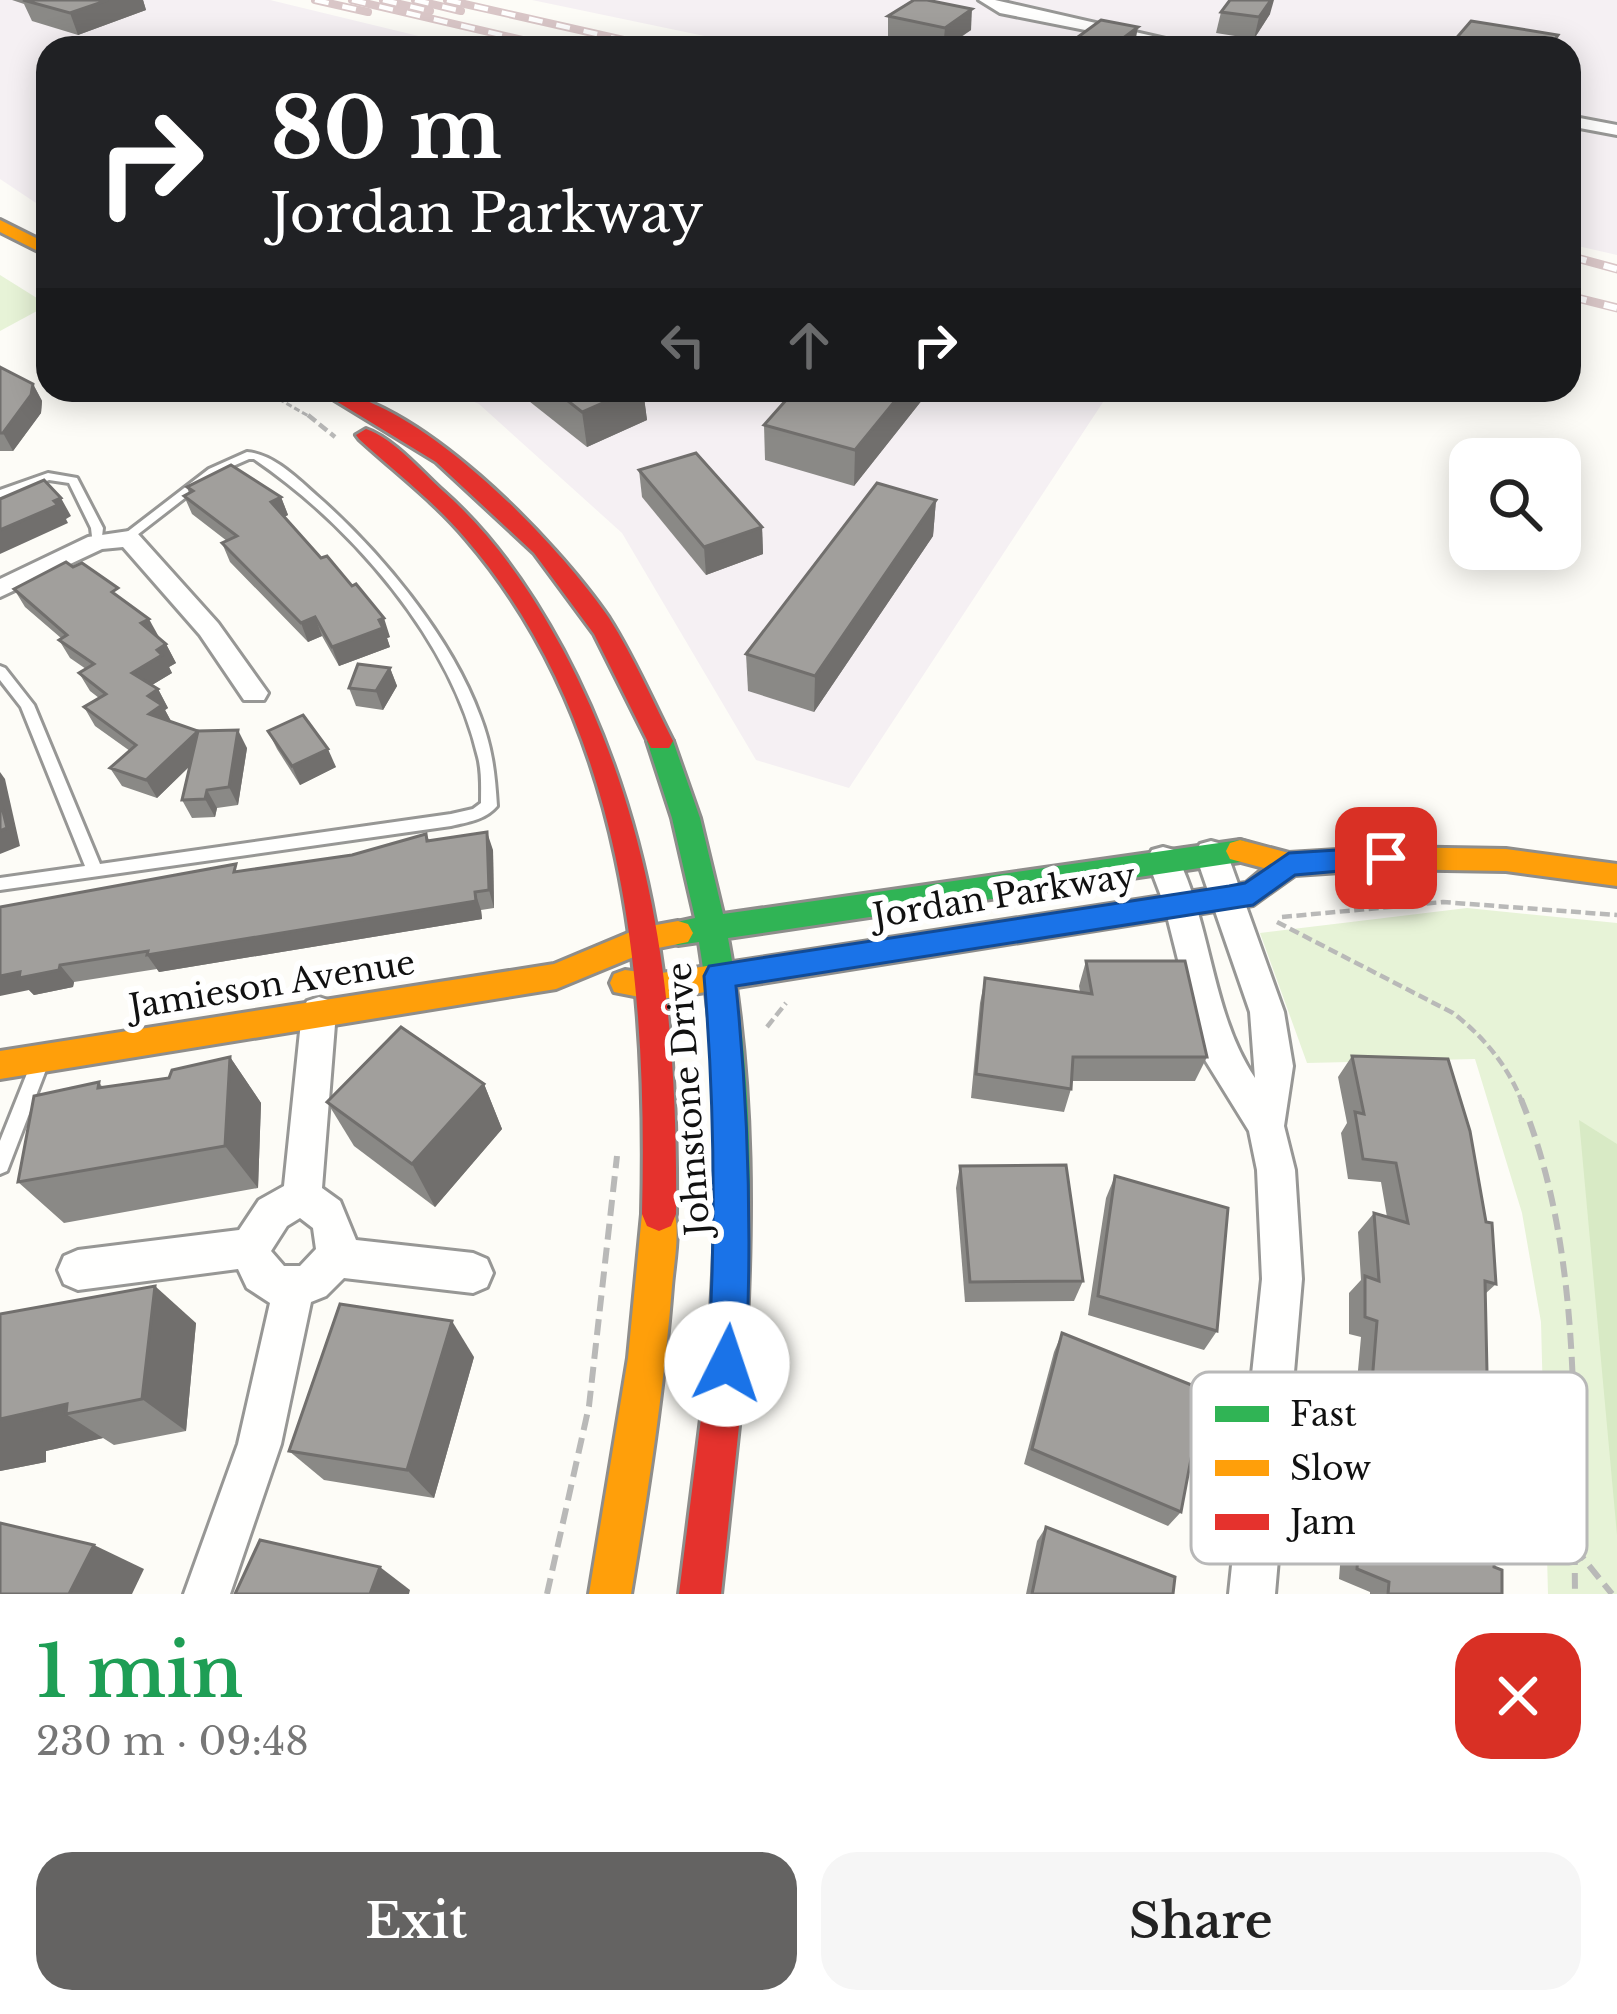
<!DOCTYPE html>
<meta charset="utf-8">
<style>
:root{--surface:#fff;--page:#f6f6f6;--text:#222;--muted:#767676;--accent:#646362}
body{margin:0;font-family:"Libre Baskerville",serif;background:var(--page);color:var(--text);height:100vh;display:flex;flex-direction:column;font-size:45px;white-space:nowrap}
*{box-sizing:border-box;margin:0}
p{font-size:39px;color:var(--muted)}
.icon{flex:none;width:66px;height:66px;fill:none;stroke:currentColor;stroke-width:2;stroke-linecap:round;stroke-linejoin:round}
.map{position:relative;height:1594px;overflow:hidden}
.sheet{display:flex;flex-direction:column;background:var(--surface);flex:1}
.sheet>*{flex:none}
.top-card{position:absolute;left:36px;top:36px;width:1545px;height:366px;border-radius:36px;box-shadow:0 6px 30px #0003;background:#202124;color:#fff;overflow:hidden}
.controls{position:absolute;left:1449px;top:438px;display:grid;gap:24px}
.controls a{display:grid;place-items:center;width:132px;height:132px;border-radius:24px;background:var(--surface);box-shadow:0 6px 30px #0003;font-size:60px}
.pin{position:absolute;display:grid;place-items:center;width:102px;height:102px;color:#fff;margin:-51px;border-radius:24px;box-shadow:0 6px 18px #0006}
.me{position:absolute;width:132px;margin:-66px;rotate:4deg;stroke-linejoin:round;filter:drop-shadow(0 0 9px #0008)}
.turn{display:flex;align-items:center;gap:42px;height:252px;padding:0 36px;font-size:54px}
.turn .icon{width:156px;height:156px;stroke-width:2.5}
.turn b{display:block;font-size:84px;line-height:102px}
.lanes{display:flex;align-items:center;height:114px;padding:0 36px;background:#0003;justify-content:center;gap:60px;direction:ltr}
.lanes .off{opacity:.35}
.round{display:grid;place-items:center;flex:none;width:126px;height:126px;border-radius:36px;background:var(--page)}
.head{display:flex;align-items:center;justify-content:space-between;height:204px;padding:0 36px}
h1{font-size:72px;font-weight:600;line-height:90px;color:#1e9e55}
.button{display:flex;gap:24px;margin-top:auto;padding:24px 36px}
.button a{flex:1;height:138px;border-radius:36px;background:var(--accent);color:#fff;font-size:48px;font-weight:600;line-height:138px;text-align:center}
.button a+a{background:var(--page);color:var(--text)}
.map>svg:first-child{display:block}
.industrial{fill:#f5f0f3}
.green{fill:#e7f3d7}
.forest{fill:#d8eac5}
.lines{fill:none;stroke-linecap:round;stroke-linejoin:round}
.lane-casing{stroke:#979795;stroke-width:6}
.street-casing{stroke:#979795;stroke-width:6}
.fast-casing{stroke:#8e8d8b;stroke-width:6}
.slow-casing{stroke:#8e8d8b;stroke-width:6}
.jam-casing{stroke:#8e8d8b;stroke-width:6}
.path-far2{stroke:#b9b9b8;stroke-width:3;stroke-dasharray:6 3;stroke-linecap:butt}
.path-far1{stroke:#b9b9b8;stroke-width:4.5;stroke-dasharray:10 4.5;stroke-linecap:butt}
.path{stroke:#b9b9b8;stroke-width:6;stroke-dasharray:16 8;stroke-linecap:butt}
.lane{fill:#fffffe;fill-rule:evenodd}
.street{fill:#fffffe;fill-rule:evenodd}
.fast{fill:#30b455;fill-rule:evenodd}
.slow{fill:#ff9f0a;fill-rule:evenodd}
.jam{fill:#e5322d;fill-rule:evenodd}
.rail-far1-casing{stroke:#d9c6c7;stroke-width:8}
.rail-casing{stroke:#d9c6c7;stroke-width:9}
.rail-far1{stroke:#fff;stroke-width:4.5;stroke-dasharray:14;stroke-linecap:butt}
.rail{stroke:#fff;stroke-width:6;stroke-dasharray:18;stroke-linecap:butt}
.wall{fill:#8a8986}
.shaded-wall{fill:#716f6d}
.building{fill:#a19f9c;stroke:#716f6d;stroke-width:3}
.route{fill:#1a73e8;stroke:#114b97;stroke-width:3}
.labels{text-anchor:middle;stroke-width:12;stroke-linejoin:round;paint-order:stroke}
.street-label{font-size:33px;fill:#111;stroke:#fff}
.key{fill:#fff;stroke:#b8b8b8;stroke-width:3}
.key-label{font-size:33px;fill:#111}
</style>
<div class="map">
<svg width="1617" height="1594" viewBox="0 0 1617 1594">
<rect width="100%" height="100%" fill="#fdfcf7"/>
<g class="industrial">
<path d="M0,0H270L468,48H48V211L0,179Z"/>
<path d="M532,0H1617V255L1569,244V48H762Z"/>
<path d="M447,390H1111L849,788L756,760L622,533L479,404Z"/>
</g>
<g class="green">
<path d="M0,275L48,305L0,331Z"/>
<path d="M1467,908L1617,923V1594H1548L1541,1322L1522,1213L1475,1059L1307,1063L1260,933Z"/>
</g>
<path class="forest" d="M1579,1120L1617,1144V1535Z"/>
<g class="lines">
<g class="lane-casing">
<g id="lane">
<path d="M247,452C273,454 297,478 316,495C379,550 451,636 480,716C492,747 495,773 497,806C485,820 468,822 451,826L0,890V878L85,866L21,707L0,680V666L5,668L34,705L100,864L451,814L473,809L481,803C481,788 482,772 478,757C451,640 352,526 254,459H249L217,473L128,542L124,543L118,539L209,469Z"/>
<path d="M48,473L77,478L103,528L101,545H93L91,528L69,483L49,480L0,498V490Z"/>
<path d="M38,1059L44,1061L47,1067L7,1171L0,1174V1141L32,1061Z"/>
</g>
</g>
<g class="street-casing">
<g id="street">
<path d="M979,0H995L1205,48H1176L1000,13Z"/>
<path d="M1569,116L1617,125V135L1569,126Z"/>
<path d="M129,531L138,534L218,623L268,693L264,700H244L200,635L123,547L102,549L0,597V579L88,537Z"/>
<path d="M1211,841L1222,844L1227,853L1284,1012L1293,1066L1284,1126L1295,1170L1302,1279L1275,1594H1229L1262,1279L1257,1170L1249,1131L1202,1055L1164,904L1147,859L1152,850L1163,847L1174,850C1212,922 1210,1011 1255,1078L1250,1012L1195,853L1200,844Z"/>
<path d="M319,997L331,1001L336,1012L322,1188L340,1201L356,1240L473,1253L487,1259L493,1273L487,1287L473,1293L344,1278L326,1296L311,1302L281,1444L230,1594H184L238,1444L270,1303L247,1288L238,1269L78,1290L64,1284L58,1270L64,1256L78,1250L239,1230L259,1200L284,1186L302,1012L307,1001ZM300,1218L313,1228L316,1249L300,1266H284L271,1251L287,1226Z"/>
</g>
</g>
<g class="fast-casing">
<path id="fast" d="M660,732L673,741L700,818L723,914L1240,840L1250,843L1254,851L1250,859L1240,862L728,938C755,1084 753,1231 744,1379L738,1392L725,1398L712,1392L706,1379C718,1233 723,1087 699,942L678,945L668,942L663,933L668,924L695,918L672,818L647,741Z"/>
</g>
<g class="slow-casing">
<g id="slow">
<path d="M0,220L48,244V256L0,232Z"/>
<path d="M1240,840L1289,853L1386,847L1506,849L1617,864V886L1506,871L1386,869L1295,875L1253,905L655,1000L614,992L610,983L614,974L625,970L655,974L1246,883L1264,868L1230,859L1226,851L1230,843Z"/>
<path d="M678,921L688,924L693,933L688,942L653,949L556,989L0,1079V1051L554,964L640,928Z"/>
<path d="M659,1197L671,1202C682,1226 674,1260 672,1286C664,1389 648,1492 631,1594H589L628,1358L642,1214L647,1202Z"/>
</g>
</g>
<g class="jam-casing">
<g id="jam">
<path d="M318,390C412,390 558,543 609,618C634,657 652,700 673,741L669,748H651L594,634L534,553L436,462Z"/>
<path d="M366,429C393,438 422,472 443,491C493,535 532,592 563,650C657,827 678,1016 676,1214L671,1226L659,1231L647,1226L642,1214C648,982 625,723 466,539C435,502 395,472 359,439L356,435Z"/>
<path d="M725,1360L738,1366L744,1379L721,1594H679L706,1379L712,1366Z"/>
</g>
</g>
<path class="path-far2" d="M263,390L312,418"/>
<g class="path-far1">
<path d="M308,415L335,437"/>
<path d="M1282,917L1443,902L1617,915"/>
<path d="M1277,922L1453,1013C1484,1037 1508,1066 1522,1102"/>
<path d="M767,1027L786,1003"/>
</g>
<g class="path">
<path d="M1521,1099C1584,1253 1573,1431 1575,1594"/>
<path d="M1574,1547L1612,1594"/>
<path d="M547,1594L589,1406L617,1156"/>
</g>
<use href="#lane" class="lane"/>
<use href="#street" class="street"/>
<use href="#fast" class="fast"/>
<use href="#slow" class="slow"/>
<use href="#jam" class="jam"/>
<g class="rail-far1-casing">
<g id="rail-far1">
<path d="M315,0L368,12"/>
<path d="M352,0L557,48"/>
<path d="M383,0L430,11"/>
<path d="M415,0L461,11"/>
<path d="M447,0L659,48"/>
</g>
</g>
<g class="rail-casing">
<g id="rail">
<path d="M1569,256L1617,269"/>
<path d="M1569,296L1617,308"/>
</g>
</g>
<use href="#rail-far1" class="rail-far1"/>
<use href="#rail" class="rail"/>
</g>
<g class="wall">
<path d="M12,0H143L146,10L78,35L32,21L24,4Z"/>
<path d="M1221,12L1270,14L1254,39L1216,33Z"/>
<path d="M888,16L971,30L946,48H934L888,38Z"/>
<path d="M1453,42L1553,48H1451Z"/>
<path d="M0,367L33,384L42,401L41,413L13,451H0Z"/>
<path d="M515,390H643L647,420L587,447Z"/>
<path d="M930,390L854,486L765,460L764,425Z"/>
<path d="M639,470L762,527L763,554L706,575L642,497Z"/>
<path d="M187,487L281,497L288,515L284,517L390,637L387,638L390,647L339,666L322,636L308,642L230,562L222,543L227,541L192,514L184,496L189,493Z"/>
<path d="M936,500L933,536L814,712L748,691L746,654Z"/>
<path d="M14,589L126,602L166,644L176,663L169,667L172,673L152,685L158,689L168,708L165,710L171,721L247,748L238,805L217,808L215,817L192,818L182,800L190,766L157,798L122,786L110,768L130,751L95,726L84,707L99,698L90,691L79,673L86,669L70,658L59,640L61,638L25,607Z"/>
<path d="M390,668L397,686L383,710L356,706L349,688Z"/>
<path d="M268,731L336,767L300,785L277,749Z"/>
<path d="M426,834L429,840L493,850L494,908L481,910L482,919L159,972L157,969L74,982L73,987L34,995L29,990L3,907L352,855Z"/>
<path d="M1086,961L1207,1057L1195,1081H1072L1071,1089L1064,1112L971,1098L980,1003L985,978L1080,992L1079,986Z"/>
<path d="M1352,1056L1496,1284L1485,1294L1494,1567L1502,1594H1370V1592L1339,1579L1343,1526L1361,1514L1387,1525L1390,1499L1348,1481L1361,1337L1349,1334V1293L1361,1280L1358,1232L1374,1213L1387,1217L1381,1182L1348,1179L1341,1133L1347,1123L1338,1077Z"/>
<path d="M230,1057L261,1103L258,1188L64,1223L18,1182L99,1082L103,1088L169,1078Z"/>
<path d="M484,1084L502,1129L435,1207L354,1146L327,1102Z"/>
<path d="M960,1166L1083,1281L1074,1301L965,1302L956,1188Z"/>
<path d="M1115,1176L1217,1331L1204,1350L1088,1315L1106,1198Z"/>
<path d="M0,1314L196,1323L186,1431L114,1445L103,1438L46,1451V1462L0,1471Z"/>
<path d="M1062,1333L1181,1512L1168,1526L1024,1464L1054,1352Z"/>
<path d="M474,1357L434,1498L324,1480L289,1451Z"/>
<path d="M1046,1527L1173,1594H1026L1037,1541Z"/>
</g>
<g class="shaded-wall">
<path d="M108,0H143L146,10L78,35L70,13Z"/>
<path d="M1271,0H1274L1270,14L1254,39L1259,17Z"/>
<path d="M972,9L971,30L943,48L945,28Z"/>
<path d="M1138,27L1134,48H1110Z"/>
<path d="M33,384L42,401L41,413L13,451L3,433Z"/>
<path d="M632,390H643L647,420L587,447L582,412Z"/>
<path d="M904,390H930L854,486L855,450Z"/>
<path d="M281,497L288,515L278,520L271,502Z"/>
<path d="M61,498L71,516L66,519L68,523L0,554V530Z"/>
<path d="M936,500L933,536L814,712L815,676Z"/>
<path d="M762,527L763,554L706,575L704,547Z"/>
<path d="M315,617L322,636L308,642L301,623Z"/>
<path d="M384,618L390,637L387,638L390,647L339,666L332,647Z"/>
<path d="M149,619L159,637L141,623Z"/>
<path d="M166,644L176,663L169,667L172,673L142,691L132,673L157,650Z"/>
<path d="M390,668L397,686L383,710L376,691Z"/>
<path d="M158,689L168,708L165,710L172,723L149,714L148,696Z"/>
<path d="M238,730L247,748L238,805L229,787Z"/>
<path d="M198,731L207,749L157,798L146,780Z"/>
<path d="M328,749L336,767L300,785L292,766Z"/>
<path d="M0,772L5,779L20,846L0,854Z"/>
<path d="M207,790L217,808L215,817L205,799Z"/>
<path d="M487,832L493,850L494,908L489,890Z"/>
<path d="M475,892L481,910L482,919L159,972L147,955Z"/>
<path d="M60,965L74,982L73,987L34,995L29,990L0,996V976Z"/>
<path d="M230,1057L261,1103L258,1188L225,1146Z"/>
<path d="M484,1084L502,1129L435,1207L412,1164Z"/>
<path d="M155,1286L196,1323L186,1431L142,1399Z"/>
<path d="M452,1321L474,1357L434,1498L407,1470Z"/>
<path d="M67,1404L66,1414L103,1438L46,1451V1462L0,1471V1419Z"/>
<path d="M94,1545L144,1569L132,1594H69Z"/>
<path d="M380,1567L410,1590L409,1594H370Z"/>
</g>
<g class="building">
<path d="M23,0H108L70,13Z"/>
<path d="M914,0H927L972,9L945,28L888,16Z"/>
<path d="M1230,0H1271L1259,17L1221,12Z"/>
<path d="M1101,20L1138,27L1110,48H1080L1067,45Z"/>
<path d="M1471,21L1558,35L1549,48H1489L1453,42Z"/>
<path d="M0,367L33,384L31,395L3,433H0Z"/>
<path d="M554,390H632L582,412Z"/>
<path d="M795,390H904L855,450L764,425Z"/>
<path d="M696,453L762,527L704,547L639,470Z"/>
<path d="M231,465L281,497L271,502L321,558L327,556L352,586L356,584L384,618L379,620L383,628L332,647L315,617L301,623L222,543L237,536L184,496L193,491L187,487Z"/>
<path d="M44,480L61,498L54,501L58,505L0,530V499Z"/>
<path d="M877,483L936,500L815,676L746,654Z"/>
<path d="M66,562L73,567L82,563L118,588L112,592L149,619L141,623L166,644L157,650L162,655L132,673L158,689L148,696L162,705L149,714L198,731L146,780L110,768L136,745L84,707L106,694L79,673L94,664L59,640L67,635L14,589Z"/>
<path d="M358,664L390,668L376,691L349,688Z"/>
<path d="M303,715L328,749L292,766L268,731Z"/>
<path d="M238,730L229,787L207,790L205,799L182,800L198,731Z"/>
<path d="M0,799L7,828L0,831Z"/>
<path d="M487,832L489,890L475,892L476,901L147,955L148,951L60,965L59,970L19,978L20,972L0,976V907L236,864L234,872L352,855L426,834L427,841Z"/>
<path d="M1086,961H1185L1207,1057H1073L1071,1089L976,1074L985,978L1092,994Z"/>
<path d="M401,1027L484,1084L412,1164L327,1102Z"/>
<path d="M1352,1056L1448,1059L1470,1131L1486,1222L1492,1223L1496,1284L1485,1281L1487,1372L1500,1377L1494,1567L1502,1570V1594H1388L1389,1582L1357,1569L1361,1514L1404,1532L1409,1487L1365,1468L1377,1321L1365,1317V1276L1379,1281L1374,1213L1408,1223L1396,1163L1363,1159L1355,1112L1364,1114Z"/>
<path d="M230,1057L225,1146L18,1182L34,1096L99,1082L98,1088L169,1078L172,1070Z"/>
<path d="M1066,1165L1083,1281L970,1282L960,1166Z"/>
<path d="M1115,1176L1228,1208L1217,1331L1098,1296Z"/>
<path d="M155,1286L142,1399L66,1414L67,1404L0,1419V1314Z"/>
<path d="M340,1304L452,1321L407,1470L289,1451Z"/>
<path d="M1062,1333L1204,1390L1181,1512L1032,1449Z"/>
<path d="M0,1523L94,1545L69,1594H0Z"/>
<path d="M1046,1527L1175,1577L1173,1594H1032Z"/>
<path d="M260,1540L380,1567L370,1594H235Z"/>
</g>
<path class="route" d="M1386,847L1396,850L1400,858L1396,866L1295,875L1253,905L736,986C749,1113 752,1237 746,1364L740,1378L727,1383L713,1378L708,1364C716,1233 715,1107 704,976L709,966L1229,886L1245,883L1289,853Z"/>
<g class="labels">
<g class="street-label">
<text transform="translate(1004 895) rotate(-9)" y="12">Jordan Parkway</text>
<text transform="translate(272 984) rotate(-9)" y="12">Jamieson Avenue</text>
<text transform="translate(688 1099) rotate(-94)" y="12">Johnstone Drive</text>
</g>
</g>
<rect x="1191" y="1372" width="396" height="192" rx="18" class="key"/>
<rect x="1215" y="1406" width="54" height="16" fill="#30b455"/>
<rect x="1215" y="1460" width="54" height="16" fill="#ff9f0a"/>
<rect x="1215" y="1514" width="54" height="16" fill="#e5322d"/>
<g class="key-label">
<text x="1290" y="1426">Fast</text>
<text x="1290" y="1480">Slow</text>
<text x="1290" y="1534">Jam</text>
</g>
</svg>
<div class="controls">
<a><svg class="icon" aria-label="search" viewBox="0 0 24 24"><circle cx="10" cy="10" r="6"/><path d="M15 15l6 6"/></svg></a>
</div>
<div class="pin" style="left:1386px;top:858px;background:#d93025"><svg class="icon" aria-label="arrive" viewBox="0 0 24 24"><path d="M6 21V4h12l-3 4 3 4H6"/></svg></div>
<svg class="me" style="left:727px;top:1364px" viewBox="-20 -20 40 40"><circle r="19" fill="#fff"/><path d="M0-13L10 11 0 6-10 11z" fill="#1a73e8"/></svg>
<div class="top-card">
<div class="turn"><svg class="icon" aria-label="right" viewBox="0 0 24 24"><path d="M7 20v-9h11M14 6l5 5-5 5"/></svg><div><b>80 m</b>Jordan Parkway</div></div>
<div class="lanes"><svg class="icon off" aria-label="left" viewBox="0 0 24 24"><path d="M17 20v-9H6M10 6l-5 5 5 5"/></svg><svg class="icon off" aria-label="ahead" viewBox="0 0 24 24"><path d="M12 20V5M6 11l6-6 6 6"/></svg><svg class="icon" aria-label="right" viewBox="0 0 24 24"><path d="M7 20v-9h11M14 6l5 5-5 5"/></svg></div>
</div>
</div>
<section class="sheet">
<div class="head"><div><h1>1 min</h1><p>230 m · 09:48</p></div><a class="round" style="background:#d93025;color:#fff"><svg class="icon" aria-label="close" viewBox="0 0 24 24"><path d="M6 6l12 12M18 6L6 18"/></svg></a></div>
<div class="button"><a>Exit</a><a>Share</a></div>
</section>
